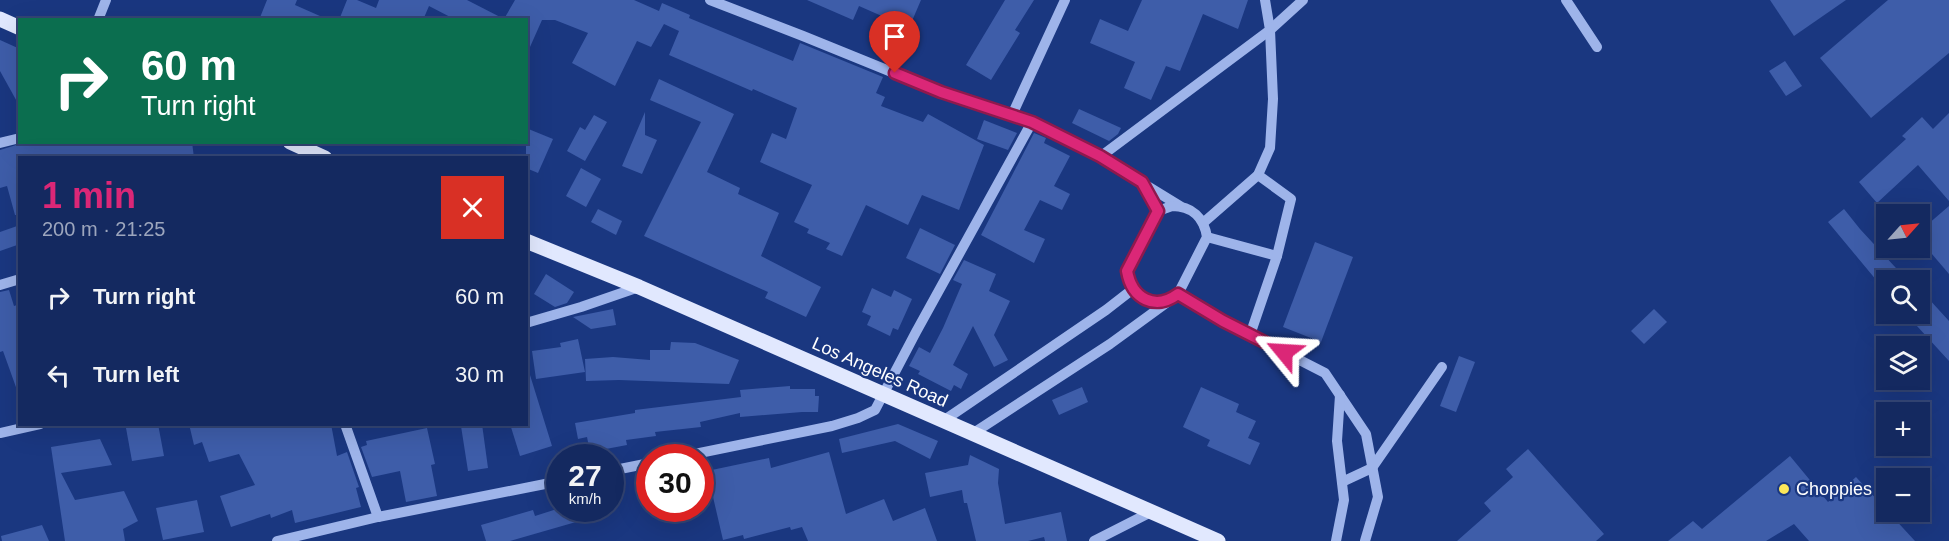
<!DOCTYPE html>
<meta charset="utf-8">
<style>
:root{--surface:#142960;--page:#213569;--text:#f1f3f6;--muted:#9da6bd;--line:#334575;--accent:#db2777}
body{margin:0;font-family:Helvetica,sans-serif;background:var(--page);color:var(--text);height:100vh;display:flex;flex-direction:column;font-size:22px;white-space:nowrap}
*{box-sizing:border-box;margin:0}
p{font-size:20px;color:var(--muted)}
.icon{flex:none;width:33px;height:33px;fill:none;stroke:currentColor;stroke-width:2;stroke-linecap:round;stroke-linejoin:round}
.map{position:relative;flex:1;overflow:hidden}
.drawer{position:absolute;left:18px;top:156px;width:510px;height:270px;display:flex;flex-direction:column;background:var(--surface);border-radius:0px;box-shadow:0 6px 24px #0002,0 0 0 2px var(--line)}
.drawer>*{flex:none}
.guide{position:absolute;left:18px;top:18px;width:510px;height:126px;border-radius:0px;box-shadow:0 6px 24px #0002,0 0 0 2px var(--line);background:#0b6e4f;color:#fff;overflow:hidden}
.needle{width:39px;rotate:63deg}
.buttons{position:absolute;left:1876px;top:204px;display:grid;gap:12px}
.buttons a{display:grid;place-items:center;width:54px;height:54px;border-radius:0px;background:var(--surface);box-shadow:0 6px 24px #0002,0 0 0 2px var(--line);font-size:30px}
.speed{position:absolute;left:546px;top:444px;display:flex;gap:12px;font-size:30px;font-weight:700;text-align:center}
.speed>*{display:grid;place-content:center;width:78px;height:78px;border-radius:50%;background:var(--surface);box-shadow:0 6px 24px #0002,0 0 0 2px var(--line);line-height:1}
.speed small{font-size:15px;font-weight:400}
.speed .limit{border:9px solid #d22;background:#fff;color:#111}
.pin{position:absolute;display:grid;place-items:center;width:51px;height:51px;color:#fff;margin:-62px -26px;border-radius:50% 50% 50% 0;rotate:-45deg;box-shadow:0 0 6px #0007}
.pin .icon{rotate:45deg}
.me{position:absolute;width:66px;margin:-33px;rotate:297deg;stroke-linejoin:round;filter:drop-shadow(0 0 4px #0008)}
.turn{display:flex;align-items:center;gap:21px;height:126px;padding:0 24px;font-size:27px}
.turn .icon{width:78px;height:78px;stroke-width:2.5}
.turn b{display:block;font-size:42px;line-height:51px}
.round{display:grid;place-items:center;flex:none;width:63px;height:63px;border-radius:0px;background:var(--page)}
.overview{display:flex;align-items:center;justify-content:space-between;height:102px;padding:0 24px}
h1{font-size:36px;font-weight:800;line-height:45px;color:var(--accent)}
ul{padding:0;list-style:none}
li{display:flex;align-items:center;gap:18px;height:78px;padding:0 24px}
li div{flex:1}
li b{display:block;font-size:22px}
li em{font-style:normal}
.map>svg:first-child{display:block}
.building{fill:#3e5da9}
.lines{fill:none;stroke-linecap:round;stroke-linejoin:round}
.minor{stroke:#9eb4ea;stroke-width:10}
.major{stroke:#e1e8fe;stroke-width:15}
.route-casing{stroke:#8e194d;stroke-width:15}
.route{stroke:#db2777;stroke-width:10}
.poi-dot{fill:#fce75a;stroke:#1a3780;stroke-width:2}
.labels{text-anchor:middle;stroke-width:4.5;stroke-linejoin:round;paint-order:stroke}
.street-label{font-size:18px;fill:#fff;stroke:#1a3780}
.poi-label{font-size:18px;fill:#fff;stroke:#1a3780;text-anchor:start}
</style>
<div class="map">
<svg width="1949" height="541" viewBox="0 0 1949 541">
<rect width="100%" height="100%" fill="#1a3780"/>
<g class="building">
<path d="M267,0H297L295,5L329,20H259Z"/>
<path d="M347,0H357L376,8L379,0H467L504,19L515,0H634L659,11L662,3L690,15L689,18L793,61L800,43L883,77L876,93L885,97L881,106L923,122L928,114L984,145L959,210L922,195L908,225L866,205L842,256L826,249L830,243L807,233L809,229L794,222L812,185L760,162L772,133L786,139L797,108L753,89L752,91L669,55L679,31L664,24L651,47L637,41L615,86L572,63L588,33L555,20H542L526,56V20H456L429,6L423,20H339Z"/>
<path d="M807,0H921L909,28L859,6L853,20Z"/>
<path d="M1005,0H1034L1015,30L1020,33L991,80L966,65Z"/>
<path d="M1142,0H1248L1238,29L1203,14L1180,71L1166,66L1151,100L1124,88L1135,62L1090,43L1100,19L1128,31Z"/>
<path d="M1770,0H1846L1794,36Z"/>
<path d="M1888,0H1949V53L1871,118L1820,58Z"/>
<path d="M0,40L20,49V107L0,71Z"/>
<path d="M1785,61L1802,86L1786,96L1769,71Z"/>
<path d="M659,79L734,114L707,172L740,188L738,194L779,213L761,256L821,287L806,317L765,298L768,292L644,236L701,122L650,100Z"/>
<path d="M1079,109L1121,128L1118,134L1109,141L1072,123Z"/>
<path d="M645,112V135L657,140L642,174L622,166Z"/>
<path d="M1949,113V201L1918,165L1877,203L1859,182L1906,139L1902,136L1922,117L1933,129Z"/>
<path d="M594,115L607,122L585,161L567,151L580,127L585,130Z"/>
<path d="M984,120L1017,133L1008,150L977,139Z"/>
<path d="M526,128L553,139L538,173L526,168Z"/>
<path d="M1034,133L1046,138L1044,143L1070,156L1054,186L1070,194L1062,210L1040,200L1024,230L1045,239L1034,263L981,235Z"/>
<path d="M26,142H192L194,158H20V215H15L7,186L0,188V150Z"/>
<path d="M581,168L601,179L586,207L566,196Z"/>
<path d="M1949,206V274L1920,240V231Z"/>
<path d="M598,209L622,221L616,235L591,222Z"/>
<path d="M1844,209L1860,229L1907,280H1887V293L1828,222Z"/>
<path d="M20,225V244L0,251V232Z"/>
<path d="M920,228L955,245L940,274L906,258Z"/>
<path d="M1315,242L1353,257L1321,342L1283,327Z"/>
<path d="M964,260L996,274L989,291L1010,301L994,335L1008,360L994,367L973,326L953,365L968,374L961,389L954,385L951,391L918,374L920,371L909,366L919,347L930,353L943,328L962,284L953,280Z"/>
<path d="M546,274L574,292L567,303L555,307L534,294Z"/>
<path d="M872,288L891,297L894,290L912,299L898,330L893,328L890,336L867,325L871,316L862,312Z"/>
<path d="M9,290L14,306L20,304V390H17L3,351L0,352V292Z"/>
<path d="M1928,298L1949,321V361L1906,314H1920V305Z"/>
<path d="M613,309L616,325L591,329L573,317Z"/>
<path d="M1654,309L1667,322L1644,344L1631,331Z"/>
<path d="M578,339L585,372L536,379L532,351L561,347L560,343Z"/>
<path d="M671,342L695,343L739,360L729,384L619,380L586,381L585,359L613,357L650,360V350H670Z"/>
<path d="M1459,356L1475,362L1456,412L1440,406Z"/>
<path d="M526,375H530L552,446L520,456L510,424H526Z"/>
<path d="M790,386V389H815V396H819L818,412H802L740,417V413L700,422L701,427L655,432L656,436L626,440L627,445L590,452L587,437L578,439L575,423L635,413V410L741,397L740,390Z"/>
<path d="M1082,387L1088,402L1059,415L1052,400Z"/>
<path d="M1201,387L1239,404L1236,412L1256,421L1248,438L1260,443L1250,465L1207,446L1210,440L1183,427Z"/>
<path d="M145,424H158L164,456L132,461L126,428Z"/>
<path d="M189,424H331L337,456L347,452L359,487L356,488L361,507L295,523L292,510L271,518L270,514L231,527L220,496L255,485L239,454L209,462L202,442L194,445Z"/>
<path d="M482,424L488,468L468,471L461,426Z"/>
<path d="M898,424L938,441L930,459L895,441L842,453L839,439Z"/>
<path d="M427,428L435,464L431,465L437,496L406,502L400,471L372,477L361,447L367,445L366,441Z"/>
<path d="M100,439L112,465L61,473L75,500L124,491L138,521L123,529L125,541H65L51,447Z"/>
<path d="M1528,449L1604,534L1596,541H1457L1491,511L1484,503L1513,477L1506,469Z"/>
<path d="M829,452L846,514L884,499L893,521L925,508L937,541H808L802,527L791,530L790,527L744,539L743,535L723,540L707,471L769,458L771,468Z"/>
<path d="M970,455L999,469L998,483L1005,524L1061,512L1067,541H1045L1044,537L1028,541H976L967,503H964L962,490L930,497L925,473L968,465Z"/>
<path d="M1790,456L1828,502L1856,477L1915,541H1809L1794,524L1766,541H1668L1693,521L1702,529Z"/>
<path d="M197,500L204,532L163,540L156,508Z"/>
<path d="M560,508H572L576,522L510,541H486L481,525L533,510L535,516Z"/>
<path d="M42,525L49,541H2L1,536Z"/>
</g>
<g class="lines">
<g class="minor">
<path d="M710,0L803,36L941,92L1032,122L1100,157L1180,206"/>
<path d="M1566,0L1597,47"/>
<path d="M98,20L106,0"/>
<path d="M1012,115L1065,0"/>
<path d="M0,143L20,138"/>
<path d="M1100,157L1270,30L1265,0"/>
<path d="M1142,182L1158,211"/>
<path d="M1172,206C1192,206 1204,218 1207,237L1178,294C1155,312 1131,298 1127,271L1158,211Z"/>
<path d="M1203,223L1258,175L1270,148L1273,99L1270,30L1303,0"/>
<path d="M1207,237L1277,256"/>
<path d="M0,285L20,279"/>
<path d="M1178,294L1223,321L1325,373L1366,434L1378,497L1365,541"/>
<path d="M526,323L581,307L639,287"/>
<path d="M1250,335L1277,256L1291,199L1258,175"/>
<path d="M943,421L1106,310L1133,289"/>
<path d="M345,424L378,517"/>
<path d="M0,433L40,424"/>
<path d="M972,434L1110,344L1169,301"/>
<path d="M675,458L832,426L858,418L875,410L916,332L1032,122"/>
<path d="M610,471L650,463"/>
<path d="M1342,482L1372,468L1442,367"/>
<path d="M277,541L378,517L560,481"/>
<path d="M1094,541L1151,512"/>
<path d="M1336,541L1344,500L1337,441L1340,395"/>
</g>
<g class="major">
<path d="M0,19L20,28"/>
<path d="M290,142L325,158"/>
<path d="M526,241L639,287L1218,541"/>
</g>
</g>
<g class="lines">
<g class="route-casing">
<path id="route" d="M895,73L941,92L1032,122L1100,156L1142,182L1158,211L1127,271C1132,299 1155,311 1178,294L1223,321L1284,352"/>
</g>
<use href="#route" class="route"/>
</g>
<circle class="poi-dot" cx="1784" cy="489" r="6"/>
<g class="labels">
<g class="street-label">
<text transform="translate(880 372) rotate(24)" y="6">Los Angeles Road</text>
</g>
<g class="poi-label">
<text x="1796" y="495">Choppies</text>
</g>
</g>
</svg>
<div class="buttons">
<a><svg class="needle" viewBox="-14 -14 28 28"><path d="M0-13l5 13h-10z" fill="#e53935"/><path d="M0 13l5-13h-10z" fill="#9da6bd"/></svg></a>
<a><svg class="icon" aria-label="search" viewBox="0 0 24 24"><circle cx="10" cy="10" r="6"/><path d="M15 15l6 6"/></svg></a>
<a><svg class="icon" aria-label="layers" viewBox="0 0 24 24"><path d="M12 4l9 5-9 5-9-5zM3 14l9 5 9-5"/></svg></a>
<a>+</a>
<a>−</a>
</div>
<div class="speed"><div>27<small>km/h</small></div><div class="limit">30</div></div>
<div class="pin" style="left:895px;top:73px;background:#d93025"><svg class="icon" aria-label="arrive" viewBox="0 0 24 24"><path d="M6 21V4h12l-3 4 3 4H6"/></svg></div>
<svg class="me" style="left:1284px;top:352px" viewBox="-20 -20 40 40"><path d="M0-17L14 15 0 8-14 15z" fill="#db2777" stroke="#fff" stroke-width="4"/></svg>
<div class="guide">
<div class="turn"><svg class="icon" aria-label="right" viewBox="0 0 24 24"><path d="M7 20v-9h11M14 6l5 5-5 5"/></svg><div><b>60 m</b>Turn right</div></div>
</div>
<section class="drawer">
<div class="overview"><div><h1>1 min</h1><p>200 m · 21:25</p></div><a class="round" style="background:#d93025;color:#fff"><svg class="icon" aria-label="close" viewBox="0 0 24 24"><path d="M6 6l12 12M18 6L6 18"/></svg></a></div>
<ul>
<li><svg class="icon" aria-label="right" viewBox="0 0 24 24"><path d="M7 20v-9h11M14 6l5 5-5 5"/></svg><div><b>Turn right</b></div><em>60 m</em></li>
<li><svg class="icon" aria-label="left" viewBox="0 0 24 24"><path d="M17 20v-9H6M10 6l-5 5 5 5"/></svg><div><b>Turn left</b></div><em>30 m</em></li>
</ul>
</section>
</div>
